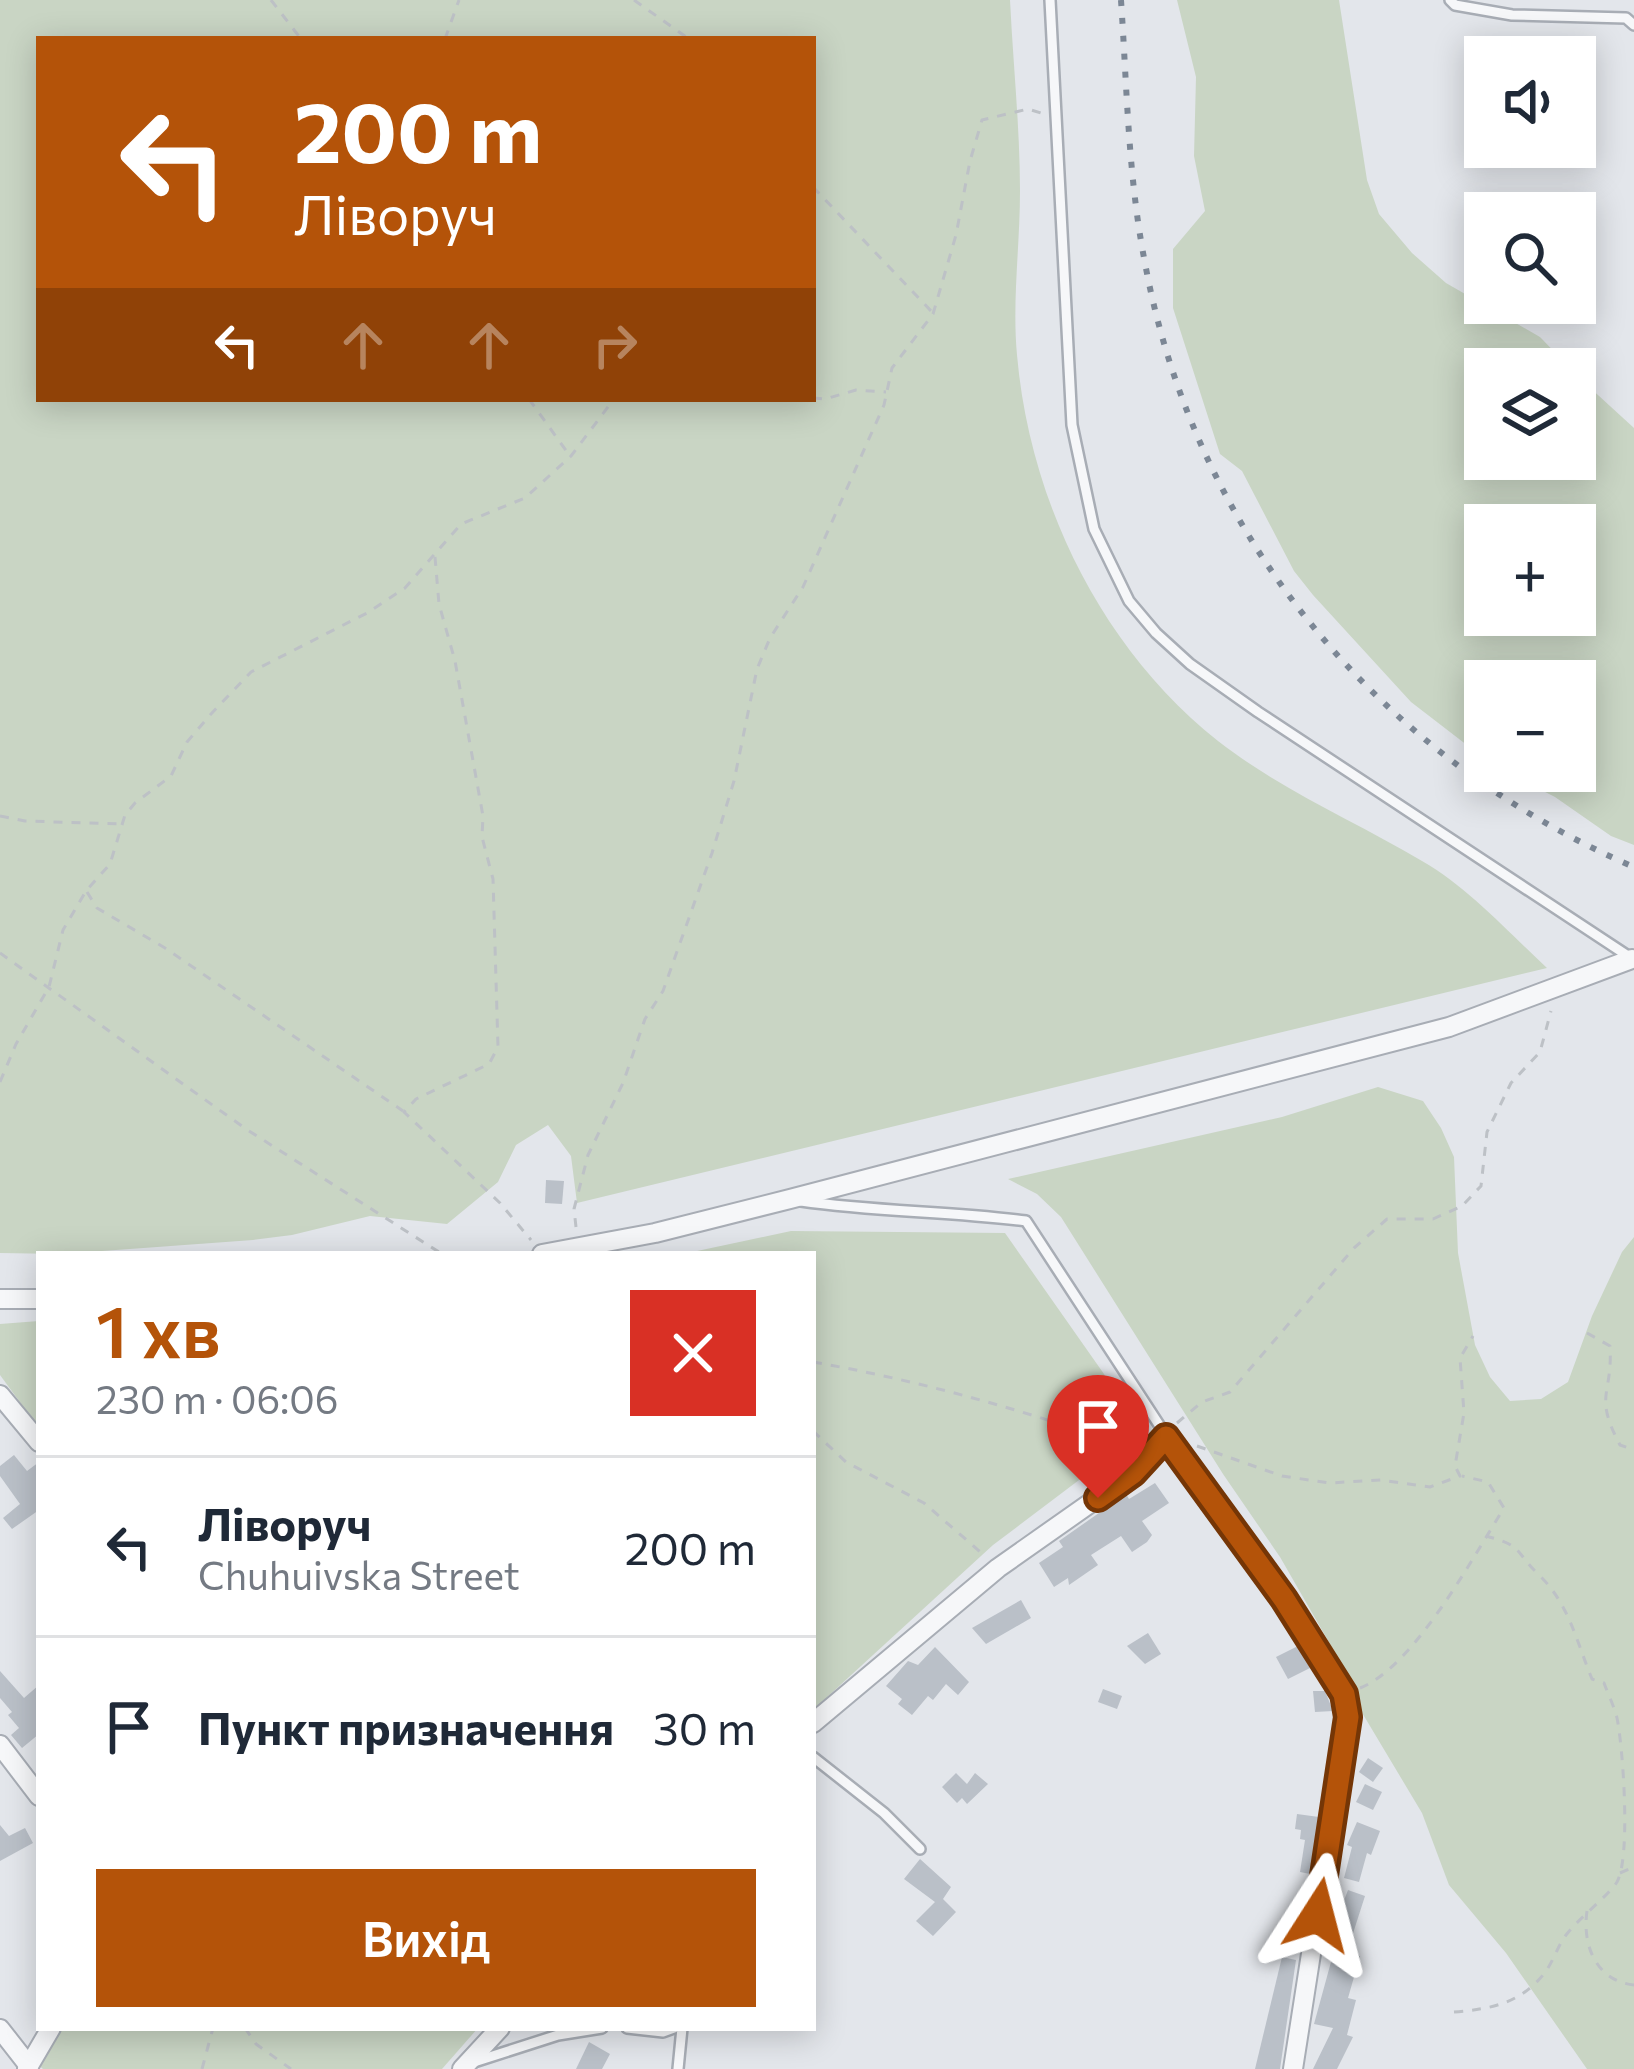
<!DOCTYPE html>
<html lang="uk">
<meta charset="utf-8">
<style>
:root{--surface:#fff;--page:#f6f6f7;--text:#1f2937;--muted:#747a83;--line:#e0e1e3;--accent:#b45309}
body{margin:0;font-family:Commissioner,sans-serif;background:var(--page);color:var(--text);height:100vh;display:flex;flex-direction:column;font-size:45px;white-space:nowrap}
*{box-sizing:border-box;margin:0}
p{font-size:39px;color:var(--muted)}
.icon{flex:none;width:66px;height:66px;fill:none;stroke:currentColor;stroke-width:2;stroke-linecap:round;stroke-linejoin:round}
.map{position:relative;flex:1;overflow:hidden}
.drawer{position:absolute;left:36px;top:1251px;width:780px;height:780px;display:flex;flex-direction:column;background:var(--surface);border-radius:0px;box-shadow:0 6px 30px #0003}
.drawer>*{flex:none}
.hud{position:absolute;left:36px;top:36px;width:780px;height:366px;border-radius:0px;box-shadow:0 6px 30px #0003;background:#b45309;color:#fff;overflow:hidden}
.tools{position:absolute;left:1464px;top:36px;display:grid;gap:24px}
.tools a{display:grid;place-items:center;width:132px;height:132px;border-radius:0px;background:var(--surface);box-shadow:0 6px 30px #0003;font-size:60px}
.pin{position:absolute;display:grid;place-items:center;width:102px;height:102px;color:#fff;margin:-123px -51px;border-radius:50% 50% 50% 0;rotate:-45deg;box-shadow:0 0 12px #0007}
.pin .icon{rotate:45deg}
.me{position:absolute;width:132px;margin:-66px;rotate:9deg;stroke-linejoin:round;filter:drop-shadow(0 0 9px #0008)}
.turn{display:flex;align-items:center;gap:42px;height:252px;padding:0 60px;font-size:54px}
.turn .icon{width:156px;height:156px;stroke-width:2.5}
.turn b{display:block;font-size:84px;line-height:102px}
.lanes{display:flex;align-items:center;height:114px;padding:0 60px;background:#0003;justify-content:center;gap:60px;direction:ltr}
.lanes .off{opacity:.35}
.round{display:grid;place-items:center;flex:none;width:126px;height:126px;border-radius:0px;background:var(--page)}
.summary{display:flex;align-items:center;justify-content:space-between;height:204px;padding:0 60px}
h1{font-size:72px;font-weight:600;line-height:90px;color:var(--accent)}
.button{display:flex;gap:24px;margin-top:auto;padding:24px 60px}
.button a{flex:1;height:138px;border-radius:0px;background:var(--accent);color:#fff;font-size:48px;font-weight:600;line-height:138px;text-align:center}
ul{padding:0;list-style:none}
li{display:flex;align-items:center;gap:36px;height:180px;padding:0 60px;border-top:3px solid var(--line)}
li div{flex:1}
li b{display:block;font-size:45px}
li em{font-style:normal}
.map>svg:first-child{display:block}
.green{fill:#c9d5c4;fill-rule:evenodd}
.building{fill:#bac0c8}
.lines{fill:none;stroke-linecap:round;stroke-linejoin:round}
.service-casing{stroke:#a8adb5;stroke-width:14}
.minor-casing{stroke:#a8adb5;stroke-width:22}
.path{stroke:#bdc1c6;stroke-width:3;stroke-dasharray:9 9;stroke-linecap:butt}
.service{stroke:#f6f7f9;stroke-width:9}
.minor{stroke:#f6f7f9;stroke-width:18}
.rail{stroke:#7c8795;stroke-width:6;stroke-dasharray:6 12;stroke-linecap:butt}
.route-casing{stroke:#753606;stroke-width:30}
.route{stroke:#b45309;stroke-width:21}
</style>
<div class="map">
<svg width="1634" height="2069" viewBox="0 0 1634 2069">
<rect width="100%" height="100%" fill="#e3e6eb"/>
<g class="green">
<path d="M0,0H1010C1013,63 1020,128 1020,191C1020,246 1012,301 1017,355C1030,502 1101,648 1218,741C1281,790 1353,820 1422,861C1469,888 1507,931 1547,968L577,1203L571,1156L548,1125L516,1145L498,1182L447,1224L370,1216L292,1235L253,1240L61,1254L0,1253ZM813,39V399H39V39Z"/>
<path d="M1177,0H1339L1367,180L1379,214L1412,253L1446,283L1540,337L1571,369H1485V459H1575V374L1634,428V845L1611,836L1555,797L1504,771H1575V681H1485V759L1411,702L1313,595L1294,571L1242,471L1220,454L1173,308V249L1205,211L1194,156L1196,77ZM1575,525V615H1485V525Z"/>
<path d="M1378,1087L1423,1101L1441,1128L1454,1157L1458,1253L1475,1345L1490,1377L1510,1401L1541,1399L1568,1382L1592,1316L1622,1252L1634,1237V2069H1587L1506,1953L1449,1885L1422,1813L1361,1711L1330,1644L1280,1557L1223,1474L1061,1217L1037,1194L1008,1179L1282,1117Z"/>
<path d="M791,1231L1005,1233L1144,1431L993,1545L813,1710V1254H683Z"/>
<path d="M39,1321V1428L0,1375V1324Z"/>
<path d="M55,2028H478L442,2069H43L37,2064Z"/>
</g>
<g class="building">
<path d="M546,1180L564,1181L562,1204L545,1203Z"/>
<path d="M14,1455L27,1471L39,1462V1510L12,1529L3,1518L20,1504L0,1476V1466Z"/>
<path d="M1155,1483L1169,1503L1142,1521L1152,1535L1147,1542L1132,1552L1121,1536L1091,1555L1098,1565L1069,1585L1068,1578L1054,1587L1039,1563L1063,1547L1059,1541L1126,1494L1129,1499Z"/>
<path d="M1021,1600L1031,1618L986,1644L972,1628Z"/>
<path d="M1148,1633L1161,1654L1145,1664L1127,1646Z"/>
<path d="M1298,1646L1310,1668L1288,1679L1276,1657Z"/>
<path d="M935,1647L969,1682L958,1695L946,1684L933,1700L928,1696L912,1715L898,1704L902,1699L886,1686L908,1661L918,1665Z"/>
<path d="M0,1671L24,1698L39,1685V1734L22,1748L11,1735L19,1728L8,1715L12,1712L0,1698Z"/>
<path d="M1103,1689L1122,1696L1117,1709L1098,1702Z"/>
<path d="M1313,1691H1325L1333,1711L1315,1712Z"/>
<path d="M1368,1758L1383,1768L1373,1782L1359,1772Z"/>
<path d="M956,1773L967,1784L975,1773L988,1784L967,1804L962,1798L957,1803L942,1787Z"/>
<path d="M1365,1784L1382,1792L1373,1810L1356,1802Z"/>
<path d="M1297,1814L1319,1817L1310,1874L1300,1872L1305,1840L1300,1839L1301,1830L1295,1829Z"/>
<path d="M1357,1822L1380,1831L1371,1855L1367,1853L1359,1882L1344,1878L1352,1847L1347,1845Z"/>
<path d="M0,1825L9,1836L25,1828L33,1843L0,1861Z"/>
<path d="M920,1859L951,1887L943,1899L956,1912L933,1936L916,1921L935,1902L904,1879Z"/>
<path d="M1348,1890L1365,1896L1347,1952L1360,1956L1348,1998L1356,2000L1347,2035L1353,2037L1337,2069H1313L1333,2028L1314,2024L1334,1951L1326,1947Z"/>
<path d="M1282,1957L1296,1960L1280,2069H1255Z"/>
<path d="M589,2042L610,2054L602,2069H576Z"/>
</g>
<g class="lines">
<g class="service-casing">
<g id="service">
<path d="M1050,0L1072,425L1094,529L1129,601L1156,633L1190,664L1258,712L1631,958"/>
<path d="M1450,0L1455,5L1512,15L1626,18L1634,25"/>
<path d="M801,1201C876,1212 951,1211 1026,1221L1167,1437"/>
<path d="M813,1757L884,1813L920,1849"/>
<path d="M627,2028L663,2032L674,2028"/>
<path d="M474,2062L558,2035L602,2028"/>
<path d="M678,2069L682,2028"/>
</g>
</g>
<g class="minor-casing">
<g id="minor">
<path d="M542,1254L655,1233L790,1199L1449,1027L1632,959"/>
<path d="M0,1299H39"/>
<path d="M0,1395L39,1442"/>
<path d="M813,1723L998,1568L1133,1473L1167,1437C1212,1500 1260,1562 1302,1627C1321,1656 1341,1682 1348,1717L1293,2069"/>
<path d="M0,1745L39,1796"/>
<path d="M0,2029L29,2066"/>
<path d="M27,2069L51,2028"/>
<path d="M462,2069L500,2028"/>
</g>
</g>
<g class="path">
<path d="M271,0L301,39"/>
<path d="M634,0L689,39"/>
<path d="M445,39L459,0"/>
<path d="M813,187L932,312"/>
<path d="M813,398L825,399L856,390L886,392"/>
<path d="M529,399L570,456"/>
<path d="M435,557L439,604L455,661L483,816L482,837L493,879L498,1047L489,1064L416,1099L404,1112L500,1203L531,1240"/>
<path d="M0,816L25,821L122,824"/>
<path d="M87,892L97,908L165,948L403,1111"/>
<path d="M0,953L246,1129L442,1254"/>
<path d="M0,1082L16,1044L49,987L63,930L86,891L110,864L125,815L135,803L171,776L187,742L211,714L251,672L367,613L405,588L461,524L525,498L571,456L614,399"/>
<path d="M576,1227L574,1209L588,1155L623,1083L645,1019L663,991L712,853L734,781L757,669L770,638L803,587L884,405L892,368L933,314L956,235L970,161L982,120L1028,109L1041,113"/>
<path d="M1587,1333L1610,1346C1613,1396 1593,1394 1620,1445L1634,1450"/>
<path d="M813,1362C922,1381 1027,1411 1131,1448"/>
<path d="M1177,1423L1202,1402L1230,1392L1354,1248L1387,1219H1433L1462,1206L1481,1186L1487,1132L1511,1083L1540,1052L1551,1011"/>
<path d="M813,1431L846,1462L924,1503L985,1556"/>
<path d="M1197,1446L1282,1476L1329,1483L1381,1480L1430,1487L1460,1476L1455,1466L1464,1413L1460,1358L1473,1336"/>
<path d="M1360,1688C1414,1667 1473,1557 1504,1508L1488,1482L1462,1476"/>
<path d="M1620,1873L1634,1867"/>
<path d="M1587,1911C1582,1945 1596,1981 1634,1985"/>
<path d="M1454,2012C1490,2009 1519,2004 1543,1975C1553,1963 1557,1947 1566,1935C1578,1919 1609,1895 1617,1882C1631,1857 1623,1747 1617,1718C1614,1706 1608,1694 1604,1683L1592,1679C1576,1640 1569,1604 1539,1575C1514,1551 1524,1546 1486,1536"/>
<path d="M245,2028L256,2044L291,2069"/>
<path d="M202,2069L213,2028"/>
</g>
<use href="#service" class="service"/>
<use href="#minor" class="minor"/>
<path class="rail" d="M1121,0C1127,87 1128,177 1145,263C1195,536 1380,758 1634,867"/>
</g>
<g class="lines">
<g class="route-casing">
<path id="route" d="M1098,1498L1133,1473L1166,1437L1284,1599L1344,1694L1348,1717L1318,1915"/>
</g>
<use href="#route" class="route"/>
</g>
</svg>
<div class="tools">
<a><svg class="icon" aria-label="sound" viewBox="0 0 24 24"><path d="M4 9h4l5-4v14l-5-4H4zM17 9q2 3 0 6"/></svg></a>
<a><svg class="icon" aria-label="search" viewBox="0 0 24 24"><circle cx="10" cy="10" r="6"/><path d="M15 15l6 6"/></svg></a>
<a><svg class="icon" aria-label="layers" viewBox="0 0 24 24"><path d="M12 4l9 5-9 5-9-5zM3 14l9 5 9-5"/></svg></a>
<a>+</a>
<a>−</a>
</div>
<div class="pin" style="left:1098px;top:1498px;background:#d93025"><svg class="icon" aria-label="arrive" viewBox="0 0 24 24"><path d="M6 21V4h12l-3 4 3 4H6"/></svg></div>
<svg class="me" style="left:1318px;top:1915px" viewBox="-20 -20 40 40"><path d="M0-17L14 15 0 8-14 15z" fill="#b45309" stroke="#fff" stroke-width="4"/></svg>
<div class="hud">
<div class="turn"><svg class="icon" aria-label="left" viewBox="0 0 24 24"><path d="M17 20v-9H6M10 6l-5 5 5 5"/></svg><div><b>200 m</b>Ліворуч</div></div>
<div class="lanes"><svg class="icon" aria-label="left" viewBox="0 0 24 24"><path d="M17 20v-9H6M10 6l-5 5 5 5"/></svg><svg class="icon off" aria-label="ahead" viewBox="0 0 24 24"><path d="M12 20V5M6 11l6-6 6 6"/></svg><svg class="icon off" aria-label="ahead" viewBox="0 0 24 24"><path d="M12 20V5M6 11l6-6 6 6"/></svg><svg class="icon off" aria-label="right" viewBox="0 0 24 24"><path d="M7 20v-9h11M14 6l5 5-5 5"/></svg></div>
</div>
<section class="drawer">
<div class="summary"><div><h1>1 хв</h1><p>230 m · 06:06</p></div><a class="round" style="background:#d93025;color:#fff"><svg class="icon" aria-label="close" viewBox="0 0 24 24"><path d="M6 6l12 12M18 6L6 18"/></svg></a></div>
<ul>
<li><svg class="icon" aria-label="left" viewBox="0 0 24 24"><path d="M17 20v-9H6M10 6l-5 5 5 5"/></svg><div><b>Ліворуч</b><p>Chuhuivska Street</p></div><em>200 m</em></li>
<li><svg class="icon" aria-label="arrive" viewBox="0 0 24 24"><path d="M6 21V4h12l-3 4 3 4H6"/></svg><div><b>Пункт призначення</b></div><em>30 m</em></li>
</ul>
<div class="button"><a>Вихід</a></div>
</section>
</div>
